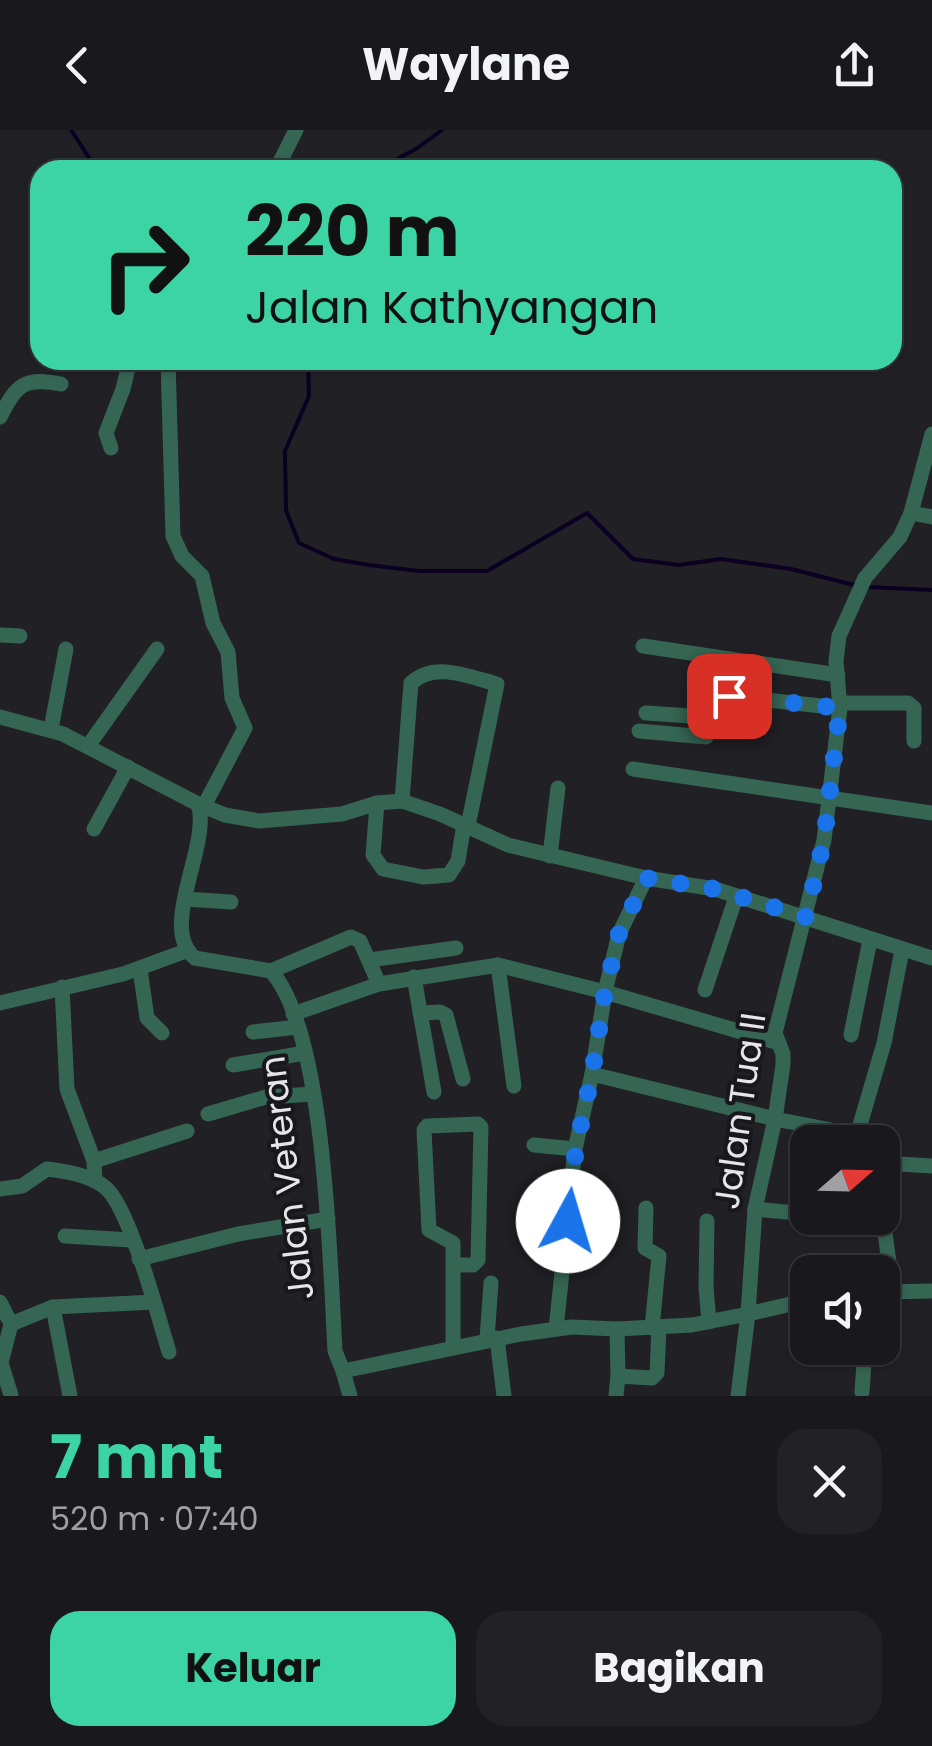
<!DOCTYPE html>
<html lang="id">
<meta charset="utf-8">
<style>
:root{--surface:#19181c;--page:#222125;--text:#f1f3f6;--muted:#9fa0a3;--line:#37373b;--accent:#3cd4a4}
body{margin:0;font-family:Poppins,sans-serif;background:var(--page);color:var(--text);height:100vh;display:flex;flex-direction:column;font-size:38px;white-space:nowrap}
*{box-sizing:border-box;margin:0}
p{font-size:32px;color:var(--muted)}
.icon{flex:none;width:55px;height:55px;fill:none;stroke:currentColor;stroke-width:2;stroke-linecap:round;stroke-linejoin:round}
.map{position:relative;height:1266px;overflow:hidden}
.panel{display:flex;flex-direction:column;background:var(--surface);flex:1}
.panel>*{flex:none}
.banner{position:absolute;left:30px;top:30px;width:872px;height:210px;border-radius:30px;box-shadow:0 2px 8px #0004,0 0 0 2px var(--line);background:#3cd4a4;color:#111;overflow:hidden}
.needle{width:65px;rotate:70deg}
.tools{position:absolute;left:790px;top:995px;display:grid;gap:20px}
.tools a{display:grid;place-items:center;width:110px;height:110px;border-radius:20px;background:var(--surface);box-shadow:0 2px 8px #0004,0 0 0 2px var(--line);font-size:50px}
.pin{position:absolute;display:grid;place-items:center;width:85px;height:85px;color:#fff;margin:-42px;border-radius:20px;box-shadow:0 5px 15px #0006}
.me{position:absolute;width:110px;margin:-55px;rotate:6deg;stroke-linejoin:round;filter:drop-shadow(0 0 8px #0008)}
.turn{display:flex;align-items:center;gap:35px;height:210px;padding:0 50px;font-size:45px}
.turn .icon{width:130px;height:130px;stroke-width:2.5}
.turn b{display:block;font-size:70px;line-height:85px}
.round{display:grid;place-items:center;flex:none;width:105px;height:105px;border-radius:30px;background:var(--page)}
.summary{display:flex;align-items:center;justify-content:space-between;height:170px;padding:0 50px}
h1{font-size:60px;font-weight:700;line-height:75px;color:var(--accent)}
.button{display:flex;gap:20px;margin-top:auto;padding:20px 50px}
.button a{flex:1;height:115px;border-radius:30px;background:var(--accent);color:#111;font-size:40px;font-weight:700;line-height:115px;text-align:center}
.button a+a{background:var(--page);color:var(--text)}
header{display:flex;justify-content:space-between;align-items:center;height:130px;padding:0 50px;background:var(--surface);font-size:45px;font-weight:700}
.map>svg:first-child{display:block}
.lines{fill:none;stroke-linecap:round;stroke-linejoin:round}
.stream{stroke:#0b0022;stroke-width:4}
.minor{stroke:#356553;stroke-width:15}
.route{stroke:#1a73e8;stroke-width:18;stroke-dasharray:0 32.4}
.labels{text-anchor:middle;stroke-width:8;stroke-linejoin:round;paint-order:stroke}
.street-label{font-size:35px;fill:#e6e6e9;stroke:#18171c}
</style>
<header><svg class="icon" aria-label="back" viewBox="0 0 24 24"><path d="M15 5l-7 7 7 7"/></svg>Waylane<svg class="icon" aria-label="share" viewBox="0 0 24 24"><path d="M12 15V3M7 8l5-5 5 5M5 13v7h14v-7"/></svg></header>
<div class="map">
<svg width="932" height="1266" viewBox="0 0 932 1266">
<rect width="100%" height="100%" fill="#212025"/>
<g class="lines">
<g class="stream">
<path d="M71,0L97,40"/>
<path d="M376,40L416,19L442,0"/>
<path d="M308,230L309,266L285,321L286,380L299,413L334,429L369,435L419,441H487L587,383L633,429L679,435L721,429L791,439L858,456"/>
<path d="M867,457L932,460"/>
</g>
<g class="minor">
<path d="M276,40L296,0"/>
<path d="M168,230L173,406L182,426L202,446L213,493L228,522L232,568L245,598L204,676"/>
<path d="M0,287C17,254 24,247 61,254"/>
<path d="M111,318L106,303L123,259L130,230"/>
<path d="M911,383L932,387"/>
<path d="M0,505L20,506"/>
<path d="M643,516L838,545"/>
<path d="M839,573H908L914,578V611"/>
<path d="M646,583L706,587L719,569L729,566L840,578"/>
<path d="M0,587L63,604L198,674C212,714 157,798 195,828L271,841C326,902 330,1136 335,1221L343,1241L521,1204L572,1197L617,1199L692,1195L748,1184L755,1079L775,989L783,935V924L775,903L824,710L840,578L836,531L839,506L865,448L900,407L911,383L932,304"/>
<path d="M51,599L66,519"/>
<path d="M639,601L706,607V587"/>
<path d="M88,616L157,519"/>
<path d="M633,639L932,683"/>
<path d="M402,671L411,553C436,531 469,547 497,554L468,696"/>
<path d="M377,673L373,725L383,739L423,747L449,745L458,731L464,694"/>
<path d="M198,674L225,685L259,691L342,684L377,673L402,671L440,684L508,715L646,748L715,759L932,828"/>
<path d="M94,699L128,637"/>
<path d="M550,726L558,658"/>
<path d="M185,769L231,772"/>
<path d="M369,830L456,818"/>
<path d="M498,835L514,956"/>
<path d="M140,839L147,888L162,903"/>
<path d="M271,841L351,807L360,811L379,854"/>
<path d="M414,847L434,962"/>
<path d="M62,857L67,959L94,1031L95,1051"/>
<path d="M705,860L736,767"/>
<path d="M0,873L123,844L186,821"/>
<path d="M420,883L440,882L446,885L463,949"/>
<path d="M293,884L379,854L498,835L605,862L779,913"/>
<path d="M253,902L298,897"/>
<path d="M851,905L870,810"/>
<path d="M233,935L305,923"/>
<path d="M592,944L775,989L857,1005L868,1012"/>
<path d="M208,984L266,967L313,964"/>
<path d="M857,1005L884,913L902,820"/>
<path d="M534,1015L575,1019"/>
<path d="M882,1023L899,1034L932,1036"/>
<path d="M94,1031L187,1001"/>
<path d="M0,1059L22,1056L47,1039C66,1041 93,1046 107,1059C131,1083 158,1186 169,1222"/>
<path d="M646,1078L645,1118L659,1126L652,1198"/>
<path d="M755,1079L808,1084"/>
<path d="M707,1091L706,1157L709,1192"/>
<path d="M884,1096L893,1161"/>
<path d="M65,1106L131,1110"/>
<path d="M139,1129L238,1104L328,1089"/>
<path d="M453,1135H473L478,1130L481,997L478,994L427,996L424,1000L429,1100L453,1113V1216"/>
<path d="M886,1162L932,1161"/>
<path d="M0,1172L11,1194L53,1177L154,1172"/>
<path d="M53,1177L70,1266"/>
<path d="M556,1199L575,1019L592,944L605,862L619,804L646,748"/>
<path d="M617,1199L618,1246L652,1248L657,1243L659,1198"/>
<path d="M497,1208L504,1266"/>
<path d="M487,1209L491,1153"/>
<path d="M343,1241L350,1266"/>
<path d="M862,1262L865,1218"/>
<path d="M11,1265L1,1233L11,1194"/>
<path d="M616,1266L618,1246"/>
<path d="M738,1266L748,1184L808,1170"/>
</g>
</g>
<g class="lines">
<path class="route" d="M568,1091L576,1018L592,944L605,862L619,804L646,748L715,759L806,787L824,710L840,578L729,566"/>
</g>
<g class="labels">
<g class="street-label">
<text transform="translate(740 981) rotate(-82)" y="12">Jalan Tua II</text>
<text transform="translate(287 1048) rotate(-97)" y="12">Jalan Veteran</text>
</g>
</g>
</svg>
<div class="tools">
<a><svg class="needle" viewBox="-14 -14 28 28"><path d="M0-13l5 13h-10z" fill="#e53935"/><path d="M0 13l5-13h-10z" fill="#9fa0a3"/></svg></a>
<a><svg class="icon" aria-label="sound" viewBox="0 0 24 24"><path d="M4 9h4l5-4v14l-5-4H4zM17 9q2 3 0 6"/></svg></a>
</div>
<div class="pin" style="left:729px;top:566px;background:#d93025"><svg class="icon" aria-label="arrive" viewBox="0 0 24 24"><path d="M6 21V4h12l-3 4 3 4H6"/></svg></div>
<svg class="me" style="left:568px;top:1091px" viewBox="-20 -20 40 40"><circle r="19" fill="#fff"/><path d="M0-13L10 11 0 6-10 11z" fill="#1a73e8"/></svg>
<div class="banner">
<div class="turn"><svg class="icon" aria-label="right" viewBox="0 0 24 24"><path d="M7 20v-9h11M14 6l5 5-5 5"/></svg><div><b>220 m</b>Jalan Kathyangan</div></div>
</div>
</div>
<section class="panel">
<div class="summary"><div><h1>7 mnt</h1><p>520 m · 07:40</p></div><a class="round"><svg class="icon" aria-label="close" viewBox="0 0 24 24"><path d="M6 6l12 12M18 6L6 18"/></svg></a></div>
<div class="button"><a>Keluar</a><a>Bagikan</a></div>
</section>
